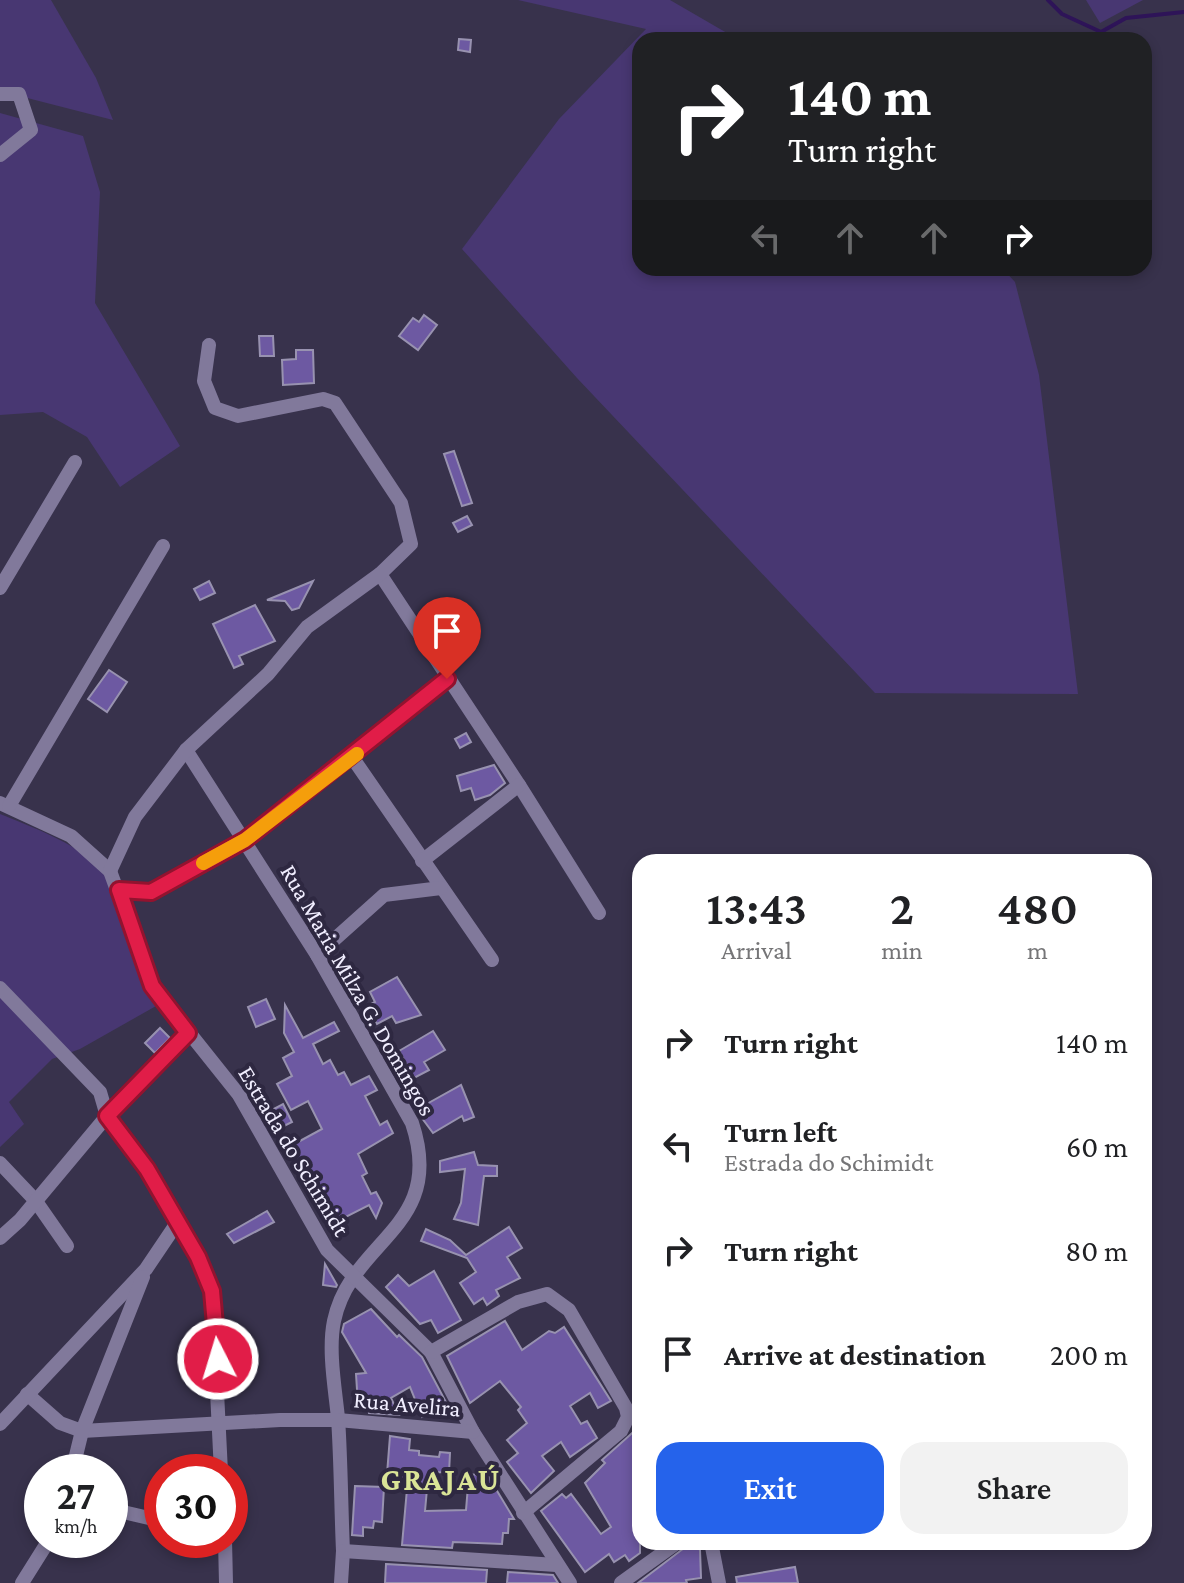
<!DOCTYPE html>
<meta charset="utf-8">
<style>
:root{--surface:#fff;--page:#f2f2f2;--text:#202124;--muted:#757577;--accent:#2563eb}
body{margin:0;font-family:"Crimson Pro",serif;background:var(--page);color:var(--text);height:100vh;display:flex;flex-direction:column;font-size:30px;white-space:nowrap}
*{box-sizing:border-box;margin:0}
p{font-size:26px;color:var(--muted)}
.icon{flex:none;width:44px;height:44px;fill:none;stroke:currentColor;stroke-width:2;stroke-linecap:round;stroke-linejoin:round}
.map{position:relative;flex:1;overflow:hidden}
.drawer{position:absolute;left:632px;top:854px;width:520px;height:696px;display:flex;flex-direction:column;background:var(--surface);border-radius:24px;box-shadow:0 4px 12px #0003}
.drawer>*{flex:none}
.hud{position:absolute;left:632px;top:32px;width:520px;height:244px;border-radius:24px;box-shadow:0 4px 12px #0003;background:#202124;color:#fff;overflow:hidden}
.speed{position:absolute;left:24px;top:1454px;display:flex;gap:16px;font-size:40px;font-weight:700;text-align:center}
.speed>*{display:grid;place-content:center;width:104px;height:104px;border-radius:50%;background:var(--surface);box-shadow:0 4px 12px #0003;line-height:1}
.speed small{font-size:20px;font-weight:400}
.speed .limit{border:12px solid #d22;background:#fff;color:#111}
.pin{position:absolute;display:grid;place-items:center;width:68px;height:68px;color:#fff;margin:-82px -34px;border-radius:50% 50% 50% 0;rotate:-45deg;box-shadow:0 0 8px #0007}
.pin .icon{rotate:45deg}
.me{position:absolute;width:88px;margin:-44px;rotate:355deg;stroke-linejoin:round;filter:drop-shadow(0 0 6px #0008)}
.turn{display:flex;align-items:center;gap:28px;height:168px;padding:0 24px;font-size:36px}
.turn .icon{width:104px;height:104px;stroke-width:2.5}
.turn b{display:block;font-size:56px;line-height:68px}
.lanes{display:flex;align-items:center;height:76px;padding:0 24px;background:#0003;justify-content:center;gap:40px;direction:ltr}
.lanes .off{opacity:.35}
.eta{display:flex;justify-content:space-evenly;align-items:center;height:136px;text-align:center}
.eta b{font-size:48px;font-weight:600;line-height:56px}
.button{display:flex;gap:16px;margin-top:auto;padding:16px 24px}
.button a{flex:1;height:92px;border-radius:24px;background:var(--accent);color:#fff;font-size:32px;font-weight:600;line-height:92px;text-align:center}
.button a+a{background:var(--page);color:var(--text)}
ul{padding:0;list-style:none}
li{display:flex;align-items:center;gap:24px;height:104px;padding:0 24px}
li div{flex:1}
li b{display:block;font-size:30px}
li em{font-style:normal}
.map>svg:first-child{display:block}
.green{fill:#483772}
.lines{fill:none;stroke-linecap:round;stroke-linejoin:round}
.stream{stroke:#2e1458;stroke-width:4}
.building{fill:#6d59a2;stroke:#9892b0;stroke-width:2}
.minor{stroke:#81799b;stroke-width:14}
.route-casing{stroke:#92132f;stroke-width:20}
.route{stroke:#e11d48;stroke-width:14}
.slow{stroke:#f59e0b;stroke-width:14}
.labels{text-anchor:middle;stroke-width:8;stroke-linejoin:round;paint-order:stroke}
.street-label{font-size:24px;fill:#f1eeff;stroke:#2e2841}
.district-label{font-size:32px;font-weight:bold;letter-spacing:2px;fill:#dae497;stroke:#2e2841}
</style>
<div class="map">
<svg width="1184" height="1583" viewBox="0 0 1184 1583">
<rect width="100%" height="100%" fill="#38324c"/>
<g class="green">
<path d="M0,0H51L96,78L113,120L0,91Z"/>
<path d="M518,0H670L739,40H640V268H1002L1015,282L1039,375L1078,694L875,693L577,378L462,249L559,119L646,29Z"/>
<path d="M1086,0H1143L1100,23Z"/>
<path d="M0,113L83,136L100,192L95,303L180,446L120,487L87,437L43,412L0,415Z"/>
<path d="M0,814C30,826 74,843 98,865C128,893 142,967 156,1006L80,1049L52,1059L9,1102L24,1124L0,1147Z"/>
</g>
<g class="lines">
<path class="stream" d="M1048,0L1062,14L1101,32L1126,18L1184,12"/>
</g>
<g class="building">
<path d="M459,39L471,40L470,52L458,50Z"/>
<path d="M424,315L437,325L418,350L399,336L413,318L419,322Z"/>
<path d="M259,336H273L274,356H260Z"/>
<path d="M296,350H313L314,383L283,385L282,360L296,359Z"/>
<path d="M454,451L472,503L462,506L444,454Z"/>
<path d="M467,516L472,525L458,532L453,523Z"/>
<path d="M209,581L215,593L200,600L194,589Z"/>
<path d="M313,581L299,608L292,610L285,601L267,600Z"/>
<path d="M255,605L275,641L239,656L243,664L234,668L213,624Z"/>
<path d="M109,670L127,682L107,712L88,699Z"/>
<path d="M466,733L471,742L460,748L455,739Z"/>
<path d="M494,765L505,783L490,795L475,800L471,788L461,791L457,776Z"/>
<path d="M397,977L421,1015L396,1023L392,1016L377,1024L372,1015L366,1018L361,1009L375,1002L370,992Z"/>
<path d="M266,999L275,1019L256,1027L248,1007Z"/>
<path d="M285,1005L303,1038L334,1022L339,1031L313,1044L323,1064L330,1060L338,1075L344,1072L351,1085L369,1076L377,1090L365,1096L380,1125L387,1121L393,1133L358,1154L367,1173L362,1176L371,1194L376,1192L382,1203L376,1218L369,1205L328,1226L287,1148L322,1129L308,1101L291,1110L277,1084L292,1076L283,1058L294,1052L284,1033Z"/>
<path d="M160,1028L170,1038L155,1053L145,1043Z"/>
<path d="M433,1031L445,1050L424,1062L429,1070L414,1078L399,1051Z"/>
<path d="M461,1085L474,1117L464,1121L462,1116L433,1133L416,1110Z"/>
<path d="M283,1104L292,1122L280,1128L270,1111Z"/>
<path d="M474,1152L478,1165L497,1166V1176H484L478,1225L454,1219L461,1203L465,1169L440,1172V1161Z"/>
<path d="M267,1211L274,1222L234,1243L227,1234Z"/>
<path d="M509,1227L522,1248L507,1257L520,1278L496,1290L499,1296L487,1305L483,1298L474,1304L460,1283L476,1272L467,1258L421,1241L426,1229L450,1240L466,1255Z"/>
<path d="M325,1264L337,1285L336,1287L323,1285Z"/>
<path d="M434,1271L461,1320L438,1333L431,1320L420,1324L386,1287L398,1275L409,1286Z"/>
<path d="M371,1309L397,1337L399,1335L422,1357L448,1406L422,1417L410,1387L391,1398L399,1415L369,1413L368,1405H358L356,1374L366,1373L342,1332L344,1324Z"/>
<path d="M505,1321L522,1350L549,1331L555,1333L564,1327L611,1401L598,1408L590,1393L570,1406L581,1424L587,1421L597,1438L570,1457L561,1442L542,1456L554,1471L531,1493L507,1462L518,1453L507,1440L527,1423L518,1410L521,1407L500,1381L470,1403L447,1356Z"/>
<path d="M640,1426V1553L629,1561L625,1555L614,1562L609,1554L585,1572L541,1511L562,1494L566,1498L571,1494L601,1534L611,1527L585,1483L605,1463L602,1460Z"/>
<path d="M390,1436L410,1439L409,1450L419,1451V1455L439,1457L440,1452L450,1453L449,1473L438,1472L435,1490L427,1489L425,1511L466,1510L469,1474L488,1476L514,1519H509L508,1533H503L502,1544L453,1542L452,1548L402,1545L407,1489L386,1487Z"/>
<path d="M355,1486L384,1487L382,1522L374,1521L373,1528L363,1527V1536L352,1535Z"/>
<path d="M692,1542L700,1550L701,1578L686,1580L687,1583H638Z"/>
<path d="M386,1564L487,1570L486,1583H385Z"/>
<path d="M795,1567L798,1583H737L736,1577Z"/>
<path d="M508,1572L553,1575L558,1583H507Z"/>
</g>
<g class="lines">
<g class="minor">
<path d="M0,94H19L31,130L0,155"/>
<path d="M380,574L519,785L599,913"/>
<path d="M0,588L75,462"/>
<path d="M186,750L317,955L412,1123C447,1228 351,1239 334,1321C328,1350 335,1388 338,1418C341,1462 341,1507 343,1551L341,1583"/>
<path d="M352,757L492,960"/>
<path d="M0,803L71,836L110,871L152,986L239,1095L327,1250L431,1352L473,1432L570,1583"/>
<path d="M9,806L163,546"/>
<path d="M422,861L519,785"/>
<path d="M110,871L135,817L186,750L268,674L307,627L380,574L411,544L401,503L335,403L323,399L238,416L215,408L204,381L209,345"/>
<path d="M119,890L151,892L245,840L447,679"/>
<path d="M317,955L384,895L441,888"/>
<path d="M0,988L100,1092L107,1116L147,1169L198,1257L212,1291L221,1472"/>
<path d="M0,1163L35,1200L67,1246"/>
<path d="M0,1238L20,1220L107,1116L188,1033"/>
<path d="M431,1352L518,1302L547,1294L569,1310L626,1408L628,1417L621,1431L523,1513"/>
<path d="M27,1394L60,1423L82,1431L280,1420H338L473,1432"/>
<path d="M0,1424L146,1269L177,1223"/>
<path d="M72,1472L82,1431L143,1277"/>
<path d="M110,1509L162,1521"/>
<path d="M225,1540L226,1583"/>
<path d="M711,1542L719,1583"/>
<path d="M343,1551L556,1565"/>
<path d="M22,1583L49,1540"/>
<path d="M621,1583L678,1542"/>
</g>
</g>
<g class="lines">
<g class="route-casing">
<path id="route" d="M218,1359L212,1291L198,1257L147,1169L107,1116L188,1033L152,986L119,890L151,892L245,840L447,679"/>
</g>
<use href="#route" class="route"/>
<path class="slow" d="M203,863L245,840L357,754"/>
</g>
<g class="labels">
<g class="street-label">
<text transform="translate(358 990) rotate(60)" y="8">Rua Maria Milza G. Domingos</text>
<text transform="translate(294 1151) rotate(59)" y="8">Estrada do Schimidt</text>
<text transform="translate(407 1404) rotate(5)" y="8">Rua Avelira</text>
</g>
<g class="district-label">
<text x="441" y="1490">GRAJAÚ</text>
</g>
</g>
</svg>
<div class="speed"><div>27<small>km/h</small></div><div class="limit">30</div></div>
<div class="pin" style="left:447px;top:679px;background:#d93025"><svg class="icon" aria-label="arrive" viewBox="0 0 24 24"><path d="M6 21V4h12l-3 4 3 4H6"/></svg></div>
<svg class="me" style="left:218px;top:1359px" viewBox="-20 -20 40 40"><circle r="17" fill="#e11d48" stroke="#fff" stroke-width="3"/><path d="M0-11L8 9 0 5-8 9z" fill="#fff"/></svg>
<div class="hud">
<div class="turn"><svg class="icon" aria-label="right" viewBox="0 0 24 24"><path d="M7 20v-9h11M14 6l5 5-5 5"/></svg><div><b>140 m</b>Turn right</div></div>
<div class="lanes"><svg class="icon off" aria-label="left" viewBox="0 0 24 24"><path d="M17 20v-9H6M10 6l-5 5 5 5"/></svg><svg class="icon off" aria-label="ahead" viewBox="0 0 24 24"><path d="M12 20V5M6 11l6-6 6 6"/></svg><svg class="icon off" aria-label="ahead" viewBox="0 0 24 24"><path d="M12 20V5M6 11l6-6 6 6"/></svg><svg class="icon" aria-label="right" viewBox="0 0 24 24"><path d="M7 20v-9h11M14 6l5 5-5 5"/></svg></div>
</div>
<section class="drawer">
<div class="eta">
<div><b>13:43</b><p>Arrival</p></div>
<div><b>2</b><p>min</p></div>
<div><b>480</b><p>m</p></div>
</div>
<ul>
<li><svg class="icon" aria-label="right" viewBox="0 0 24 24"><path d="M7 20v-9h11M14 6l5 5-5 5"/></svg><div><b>Turn right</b></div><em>140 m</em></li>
<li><svg class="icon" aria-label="left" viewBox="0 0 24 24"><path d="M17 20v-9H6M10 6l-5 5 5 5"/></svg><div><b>Turn left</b><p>Estrada do Schimidt</p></div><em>60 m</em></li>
<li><svg class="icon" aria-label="right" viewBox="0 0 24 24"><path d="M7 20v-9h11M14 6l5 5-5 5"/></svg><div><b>Turn right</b></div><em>80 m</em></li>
<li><svg class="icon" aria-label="arrive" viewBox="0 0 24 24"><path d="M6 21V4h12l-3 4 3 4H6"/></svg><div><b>Arrive at destination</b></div><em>200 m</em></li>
</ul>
<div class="button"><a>Exit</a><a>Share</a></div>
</section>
</div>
